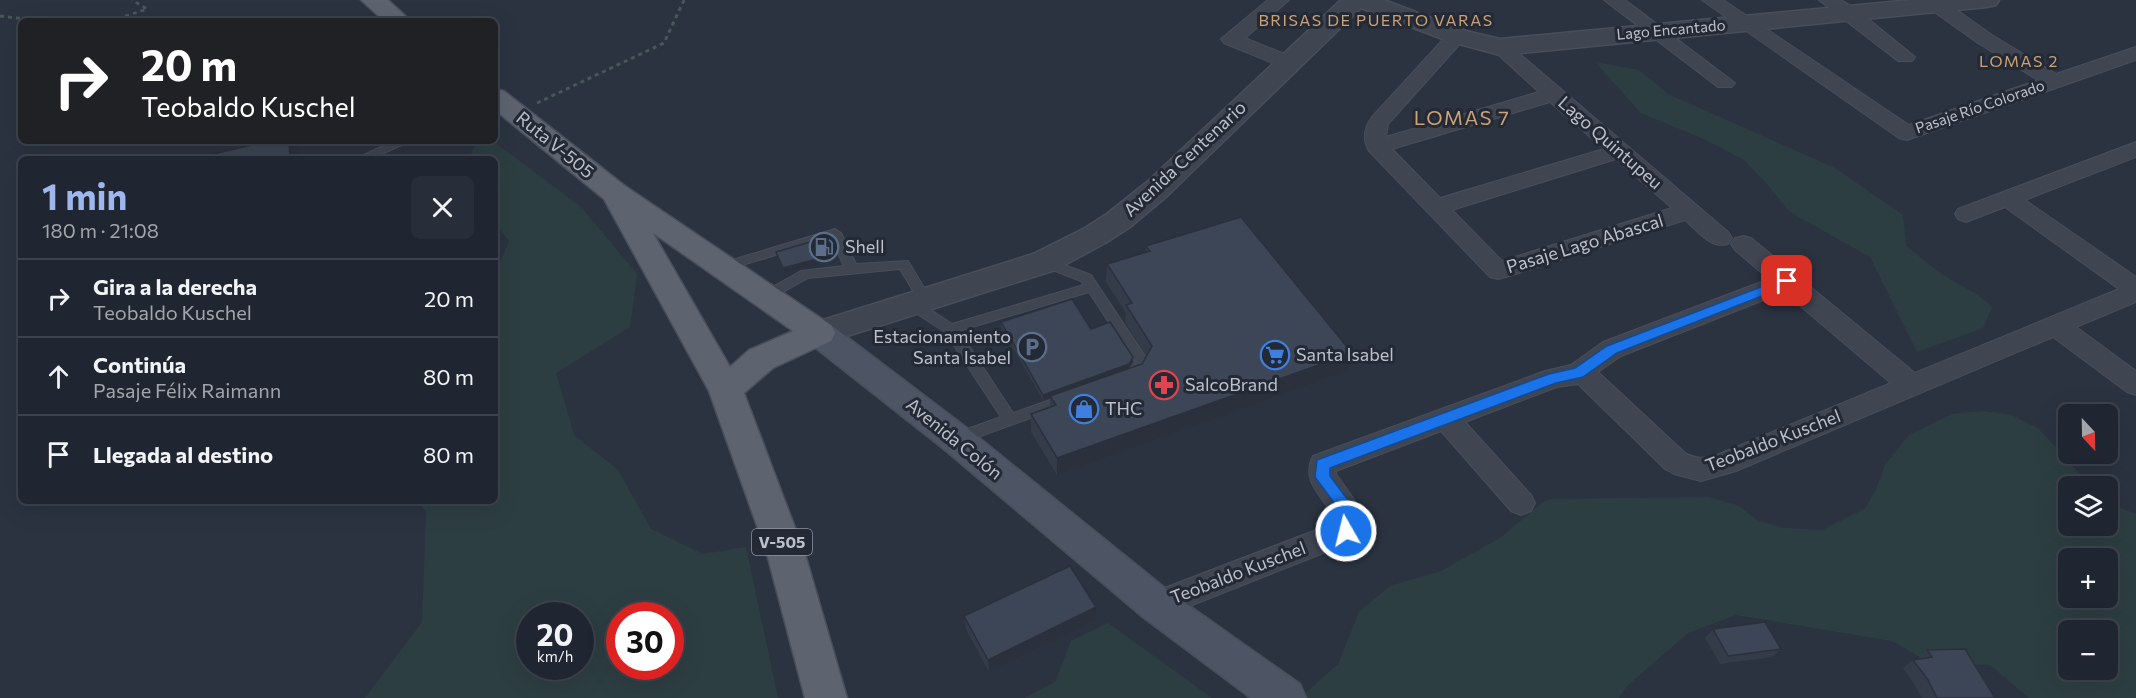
<!DOCTYPE html>
<html lang="es">
<meta charset="utf-8">
<style>
:root{--surface:#202631;--page:#282e39;--text:#f1f3f6;--muted:#a2a5ab;--line:#3d434d;--accent:#9eb7ed}
body{margin:0;font-family:Commissioner,sans-serif;background:var(--page);color:var(--text);height:100vh;display:flex;flex-direction:column;font-size:22px;white-space:nowrap}
*{box-sizing:border-box;margin:0}
p{font-size:20px;color:var(--muted)}
.icon{flex:none;width:33px;height:33px;fill:none;stroke:currentColor;stroke-width:2;stroke-linecap:round;stroke-linejoin:round}
.map{position:relative;flex:1;overflow:hidden}
.side{position:absolute;left:18px;top:156px;width:480px;height:348px;display:flex;flex-direction:column;background:var(--surface);border-radius:9px;box-shadow:0 6px 24px #0002,0 0 0 2px var(--line)}
.side>*{flex:none}
.top-card{position:absolute;left:18px;top:18px;width:480px;height:126px;border-radius:9px;box-shadow:0 6px 24px #0002,0 0 0 2px var(--line);background:#202124;color:#fff;overflow:hidden}
.needle{width:39px;rotate:158deg}
.fabs{position:absolute;left:2058px;top:404px;display:grid;gap:12px}
.fabs a{display:grid;place-items:center;width:60px;height:60px;border-radius:9px;background:var(--surface);box-shadow:0 6px 24px #0002,0 0 0 2px var(--line);font-size:30px}
.speed{position:absolute;left:516px;top:602px;display:flex;gap:12px;font-size:30px;font-weight:700;text-align:center}
.speed>*{display:grid;place-content:center;width:78px;height:78px;border-radius:50%;background:var(--surface);box-shadow:0 6px 24px #0002,0 0 0 2px var(--line);line-height:1}
.speed small{font-size:15px;font-weight:400}
.speed .limit{border:9px solid #d22;background:#fff;color:#111}
.pin{position:absolute;display:grid;place-items:center;width:51px;height:51px;color:#fff;margin:-26px;border-radius:12px;box-shadow:0 3px 9px #0006}
.me{position:absolute;width:66px;margin:-33px;rotate:352deg;stroke-linejoin:round;filter:drop-shadow(0 0 4px #0008)}
.turn{display:flex;align-items:center;gap:21px;height:126px;padding:0 24px;font-size:27px}
.turn .icon{width:78px;height:78px;stroke-width:2.5}
.turn b{display:block;font-size:42px;line-height:51px}
.round{display:grid;place-items:center;flex:none;width:63px;height:63px;border-radius:9px;background:var(--page)}
.headline{display:flex;align-items:center;justify-content:space-between;height:102px;padding:0 24px}
h1{font-size:36px;font-weight:700;line-height:45px;color:var(--accent)}
ul{padding:0;list-style:none}
li{display:flex;align-items:center;gap:18px;height:78px;padding:0 24px;border-top:2px solid var(--line)}
li div{flex:1}
li b{display:block;font-size:22px}
li em{font-style:normal}
.map>svg:first-child{display:block}
.green{fill:#2d3e42;fill-rule:evenodd}
.lines{fill:none;stroke-linecap:round;stroke-linejoin:round}
.service-casing{stroke:#484e5a;stroke-width:2}
.minor-casing{stroke:#484e5a;stroke-width:2}
.tertiary-casing{stroke:#484e5a;stroke-width:3}
.secondary-casing{stroke:#484e5a;stroke-width:3}
.primary-casing{stroke:#484e5a;stroke-width:3}
.path{stroke:#46575a;stroke-width:3;stroke-dasharray:4 4;stroke-linecap:butt}
.service{fill:#3f4551;fill-rule:evenodd}
.minor{fill:#3f4551;fill-rule:evenodd}
.tertiary{fill:#3f4551;fill-rule:evenodd}
.secondary{fill:#4d5463;fill-rule:evenodd}
.primary{fill:#5d6470;fill-rule:evenodd}
.wall{fill:#343c4a}
.shaded-wall{fill:#2b313c}
.building{fill:#3d4656;stroke:#2b313c;stroke-width:1.5}
.route{fill:#1a73e8;stroke:#114b97;stroke-width:1.5}
.labels{text-anchor:middle;stroke-width:6;stroke-linejoin:round;paint-order:stroke}
.far-street-label{font-size:15px;fill:#bcc0cb;stroke:#232a36}
.far-neighbourhood-label{font-size:16px;letter-spacing:1.5px;fill:#cba177;stroke:#232a36}
.shield{fill:#232a36;stroke:#8e939e;stroke-width:1.5}
.shield-label{font-size:16px;font-weight:bold;fill:#bcc0cb}
.street-label{font-size:18px;fill:#bcc0cb;stroke:#232a36}
.poi-label{font-size:18px;fill:#bcc0cb;stroke:#232a36;text-anchor:start}
.neighbourhood-label{font-size:20px;letter-spacing:1.5px;fill:#cba177;stroke:#232a36}
</style>
<div class="map">
<svg width="2136" height="698" viewBox="0 0 2136 698">
<rect width="100%" height="100%" fill="#2b3341"/>
<g class="green">
<path d="M1595,62L1639,70L1668,94L1835,168L1903,215L1906,245C1919,257 1933,268 1948,278C1964,288 1980,293 1992,308L1983,328L1917,352L1870,257L1790,212L1767,184L1744,160L1706,140L1641,113Z"/>
<path d="M478,141H493L581,207L637,274L630,327L556,373L574,435L618,470L651,529L703,554L746,547L778,698H365L422,622L426,512L417,501H495V275L509,241L495,223V159H468ZM530,615H580V666H530ZM620,615H670V666H620Z"/>
<path d="M1983,411L2012,415L2039,429L2091,486H2068V525H2108V503L2136,514V698H2029L1990,665L1930,663L1892,641L1736,615L1688,633L1627,686L1619,698H1304L1302,696L1338,664L1359,612L1390,586L1441,571L1500,538L1543,502L1552,499L1708,497L1737,505L1757,520L1783,528L1822,530L1866,508L1877,487L1885,465L1909,435L1952,414ZM2068,558H2108V597H2068ZM2068,630H2108V669H2068Z"/>
<path d="M1108,623L1212,698H1024L1055,682L1071,641Z"/>
</g>
<g class="lines">
<g class="service-casing">
<g id="service">
<path d="M394,141H410L371,159H355Z"/>
<path d="M835,229L841,233L856,264L908,261L932,301L931,304H922L952,324L1084,285L1081,281L1040,265L1038,262L1040,259H1048L1091,275L1149,362L1140,379L1131,382L1126,381L1124,377L1135,362L1089,292L959,331L1013,413L1067,394L1072,395L1074,399L1072,403L956,445L951,443L949,439L951,435L1001,417L945,332L908,308L906,305L908,302L913,300L921,304L900,269L808,278L765,302L759,297L760,294L801,271L844,266L831,238L723,271L717,267L719,264Z"/>
</g>
</g>
<g class="minor-casing">
<g id="minor">
<path d="M1268,0H1289L1245,38L1294,58L1297,62L1294,66H1280L1224,43L1221,39Z"/>
<path d="M1604,0H1625L1735,83L1732,87H1718Z"/>
<path d="M1702,0H1723L1909,125L2038,80L1978,43L1930,9L1928,5L1930,1H1944L1992,35L2056,74L2136,47V60L1907,140L1899,138Z"/>
<path d="M1819,0H1841L1856,9L1915,57L1912,61H1898Z"/>
<path d="M1457,30L1464,32L1467,36L1388,124L1386,137L1539,92L1490,47L1493,43H1507L1728,232L1732,238L1728,244C1710,249 1698,231 1685,220L1506,277L1498,279L1490,277L1369,151C1362,139 1364,128 1372,117L1450,32ZM1550,102L1604,149L1440,198L1392,149ZM1616,159L1672,208L1502,261L1452,210Z"/>
<path d="M2136,142V157L2025,200L2136,277V302L2076,327L2136,371V395L2127,392L2053,337L1736,471L1701,481L1674,474L1665,469L1578,384L1557,387L1465,422L1531,495L1535,503L1531,511L1521,515L1511,511L1441,431L1336,471V474L1362,511L1361,531L1356,540L1157,619L1146,615L1142,605L1146,595L1332,524L1333,514C1320,495 1301,480 1313,456L1545,371L1571,365L1603,342L1769,279L1735,250L1731,244L1735,238L1743,236L1751,238L1915,373L2119,289L2005,207L1966,222L1958,219L1955,214L1958,209ZM1784,292L1891,383L1717,455C1705,459 1696,459 1685,453L1598,372L1621,356Z"/>
</g>
</g>
<g class="tertiary-casing">
<path id="tertiary" d="M1341,0H1384L1466,31L1500,39L1912,0H1999L1996,5L1987,7L1500,55L1448,41L1361,8L1167,196L1130,227L1107,242L1055,270L819,345L807,341L803,333L807,325L1033,254L1085,228L1108,213L1147,182Z"/>
</g>
<g class="secondary-casing">
<path id="secondary" d="M819,321L831,325L968,429L1171,593L1300,684L1306,698H1251L1143,617L944,449L807,341L803,333L807,325Z"/>
</g>
<g class="primary-casing">
<g id="primary">
<path d="M361,0H388L411,21H384Z"/>
<path d="M495,89L504,91L625,186L831,325L835,333L831,341L773,368L744,393L805,554L847,698H805L767,554L709,391L604,199L495,110ZM653,233L793,331L749,350L730,367Z"/>
</g>
</g>
<g class="path">
<path d="M0,16L42,21"/>
<path d="M110,21L147,9L132,0"/>
<path d="M537,103L664,43L684,0"/>
</g>
<use href="#service" class="service"/>
<use href="#minor" class="minor"/>
<use href="#tertiary" class="tertiary"/>
<use href="#secondary" class="secondary"/>
<use href="#primary" class="primary"/>
</g>
<g class="wall">
<path d="M1146,246L1347,371L1057,475L1031,432V414L1050,407V397L1043,400L1001,327V322L1091,329L1132,362L1129,368L1142,364L1146,356L1125,322L1126,313L1106,282L1107,264L1146,253Z"/>
<path d="M964,616L1095,620L989,672L966,629Z"/>
<path d="M1713,629L1781,649L1772,657L1720,664L1705,638Z"/>
<path d="M1927,650L1995,698H1922L1917,689L1903,668L1913,660L1917,659Z"/>
</g>
<g class="shaded-wall">
<path d="M289,141H292L298,150V159H290Z"/>
<path d="M832,255L833,260L785,273L783,268Z"/>
<path d="M1352,353L1347,371L1057,475V458Z"/>
<path d="M1133,357L1132,362L1128,369L1043,400V395Z"/>
<path d="M1096,607L1095,620L989,672L988,660Z"/>
</g>
<g class="building">
<path d="M269,141H289L290,159H192Z"/>
<path d="M1241,217L1352,353L1057,458L1031,414L1056,405L1050,396L1142,364L1152,346L1126,305L1132,303L1107,264L1150,251L1146,246Z"/>
<path d="M824,238L832,255L783,268L776,252Z"/>
<path d="M1072,299L1091,329L1110,322L1133,357L1129,364L1043,395L1001,322Z"/>
<path d="M1070,566L1096,607L988,660L964,616Z"/>
<path d="M1765,622L1781,649L1728,656L1713,629Z"/>
<path d="M1965,649L1995,698H1937L1928,680L1913,660L1932,657L1927,650Z"/>
</g>
<path class="route" d="M1787,277L1792,278L1794,281L1792,284L1617,353L1583,377L1556,383L1330,468V476L1356,511L1352,536L1346,538L1341,536L1339,531L1341,512L1315,477L1317,460L1549,374L1575,368L1607,346Z"/>
<defs>
<g id="fuel-ring" transform="scale(1.5)"><circle r="9.5" fill="#232a36" stroke="#5c6f8a" stroke-width="1.5"/><path d="M-5.5-6h7V0h2V4h1.3V-2.5L3-4.5l.8-.8L6-3V5H2.5V1h-1V6h-7ZM-4.2-4.7v3.2H.2V-4.7Z" fill="#5c6f8a"/></g>
<g id="parking-ring" transform="scale(1.5)"><circle r="9.5" fill="#232a36" stroke="#5c6f8a" stroke-width="1.5"/><path d="M-3.5-5.5H1a3.5 3.5 0 0 1 0 7H-1V5.5H-3.5ZM-1-3.4V-.6H.8a1.4 1.4 0 0 0 0-2.8Z" fill="#5c6f8a"/></g>
<g id="supermarket-ring" transform="scale(1.5)"><circle r="9.5" fill="#232a36" stroke="#3f7fe0" stroke-width="1.5"/><path d="M-6-5.5h2.5l.6 2H6L4.5 2H-2.5L-4.4-4H-6ZM-1.5 3.2a1.3 1.3 0 1 0 .1 0ZM3 3.2a1.3 1.3 0 1 0 .1 0Z" fill="#3f7fe0"/></g>
<g id="pharmacy-ring" transform="scale(1.5)"><circle r="9.5" fill="#232a36" stroke="#e0444e" stroke-width="1.5"/><path d="M-2-6h4v4h4v4h-4v4h-4v-4h-4v-4h4Z" fill="#e0444e"/></g>
<g id="shop-ring" transform="scale(1.5)"><circle r="9.5" fill="#232a36" stroke="#3f7fe0" stroke-width="1.5"/><path d="M-5-2.5h2.3a2.7 3.5 0 0 1 5.4 0H5L5.5 6h-11ZM-1.5-2.5h3a1.5 2.3 0 0 0-3 0Z" fill="#3f7fe0"/></g>
</defs>
<g fill-rule="evenodd">
<use href="#fuel-ring" x="824" y="247"/>
<use href="#parking-ring" x="1032" y="347"/>
<use href="#supermarket-ring" x="1275" y="355"/>
<use href="#pharmacy-ring" x="1164" y="385"/>
<use href="#shop-ring" x="1084" y="409"/>
</g>
<g class="labels">
<g class="far-street-label">
<text transform="translate(1671 30) rotate(-5)" y="5">Lago Encantado</text>
<text transform="translate(1980 107) rotate(-19)" y="5">Pasaje Río Colorado</text>
</g>
<g class="far-neighbourhood-label">
<text x="1376" y="26">BRISAS DE PUERTO VARAS</text>
<text x="2019" y="67">LOMAS 2</text>
</g>
<rect class="shield" x="752" y="529" width="60" height="26" rx="4.5"/>
<g class="shield-label">
<text x="782" y="548">V-505</text>
</g>
<g class="street-label">
<text transform="translate(1610 143) rotate(41)" y="6">Lago Quintupeu</text>
<text transform="translate(555 145) rotate(39)" y="6">Ruta V-505</text>
<text transform="translate(1185 159) rotate(-43)" y="6">Avenida Centenario</text>
<text transform="translate(1585 244) rotate(-17)" y="6">Pasaje Lago Abascal</text>
<text transform="translate(954 439) rotate(39)" y="6">Avenida Colón</text>
<text transform="translate(1773 441) rotate(-21)" y="6">Teobaldo Kuschel</text>
<text transform="translate(1238 573) rotate(-21)" y="6">Teobaldo Kuschel</text>
</g>
<g class="poi-label">
<text x="845" y="253">Shell</text>
<text x="1011" y="343" text-anchor="end">Estacionamiento<tspan x="1011" dy="21">Santa Isabel</tspan></text>
<text x="1296" y="361">Santa Isabel</text>
<text x="1185" y="391">SalcoBrand</text>
<text x="1105" y="415">THC</text>
</g>
<g class="neighbourhood-label">
<text x="1462" y="125">LOMAS 7</text>
</g>
</g>
</svg>
<div class="fabs">
<a><svg class="needle" viewBox="-14 -14 28 28"><path d="M0-13l5 13h-10z" fill="#e53935"/><path d="M0 13l5-13h-10z" fill="#a2a5ab"/></svg></a>
<a><svg class="icon" aria-label="layers" viewBox="0 0 24 24"><path d="M12 4l9 5-9 5-9-5zM3 14l9 5 9-5"/></svg></a>
<a>+</a>
<a>−</a>
</div>
<div class="speed"><div>20<small>km/h</small></div><div class="limit">30</div></div>
<div class="pin" style="left:1787px;top:281px;background:#d93025"><svg class="icon" aria-label="arrive" viewBox="0 0 24 24"><path d="M6 21V4h12l-3 4 3 4H6"/></svg></div>
<svg class="me" style="left:1346px;top:531px" viewBox="-20 -20 40 40"><circle r="17" fill="#1a73e8" stroke="#fff" stroke-width="3"/><path d="M0-11L8 9 0 5-8 9z" fill="#fff"/></svg>
<div class="top-card">
<div class="turn"><svg class="icon" aria-label="right" viewBox="0 0 24 24"><path d="M7 20v-9h11M14 6l5 5-5 5"/></svg><div><b>20 m</b>Teobaldo Kuschel</div></div>
</div>
<section class="side">
<div class="headline"><div><h1>1 min</h1><p>180 m · 21:08</p></div><a class="round"><svg class="icon" aria-label="close" viewBox="0 0 24 24"><path d="M6 6l12 12M18 6L6 18"/></svg></a></div>
<ul>
<li><svg class="icon" aria-label="right" viewBox="0 0 24 24"><path d="M7 20v-9h11M14 6l5 5-5 5"/></svg><div><b>Gira a la derecha</b><p>Teobaldo Kuschel</p></div><em>20 m</em></li>
<li><svg class="icon" aria-label="ahead" viewBox="0 0 24 24"><path d="M12 20V5M6 11l6-6 6 6"/></svg><div><b>Continúa</b><p>Pasaje Félix Raimann</p></div><em>80 m</em></li>
<li><svg class="icon" aria-label="arrive" viewBox="0 0 24 24"><path d="M6 21V4h12l-3 4 3 4H6"/></svg><div><b>Llegada al destino</b></div><em>80 m</em></li>
</ul>
</section>
</div>
